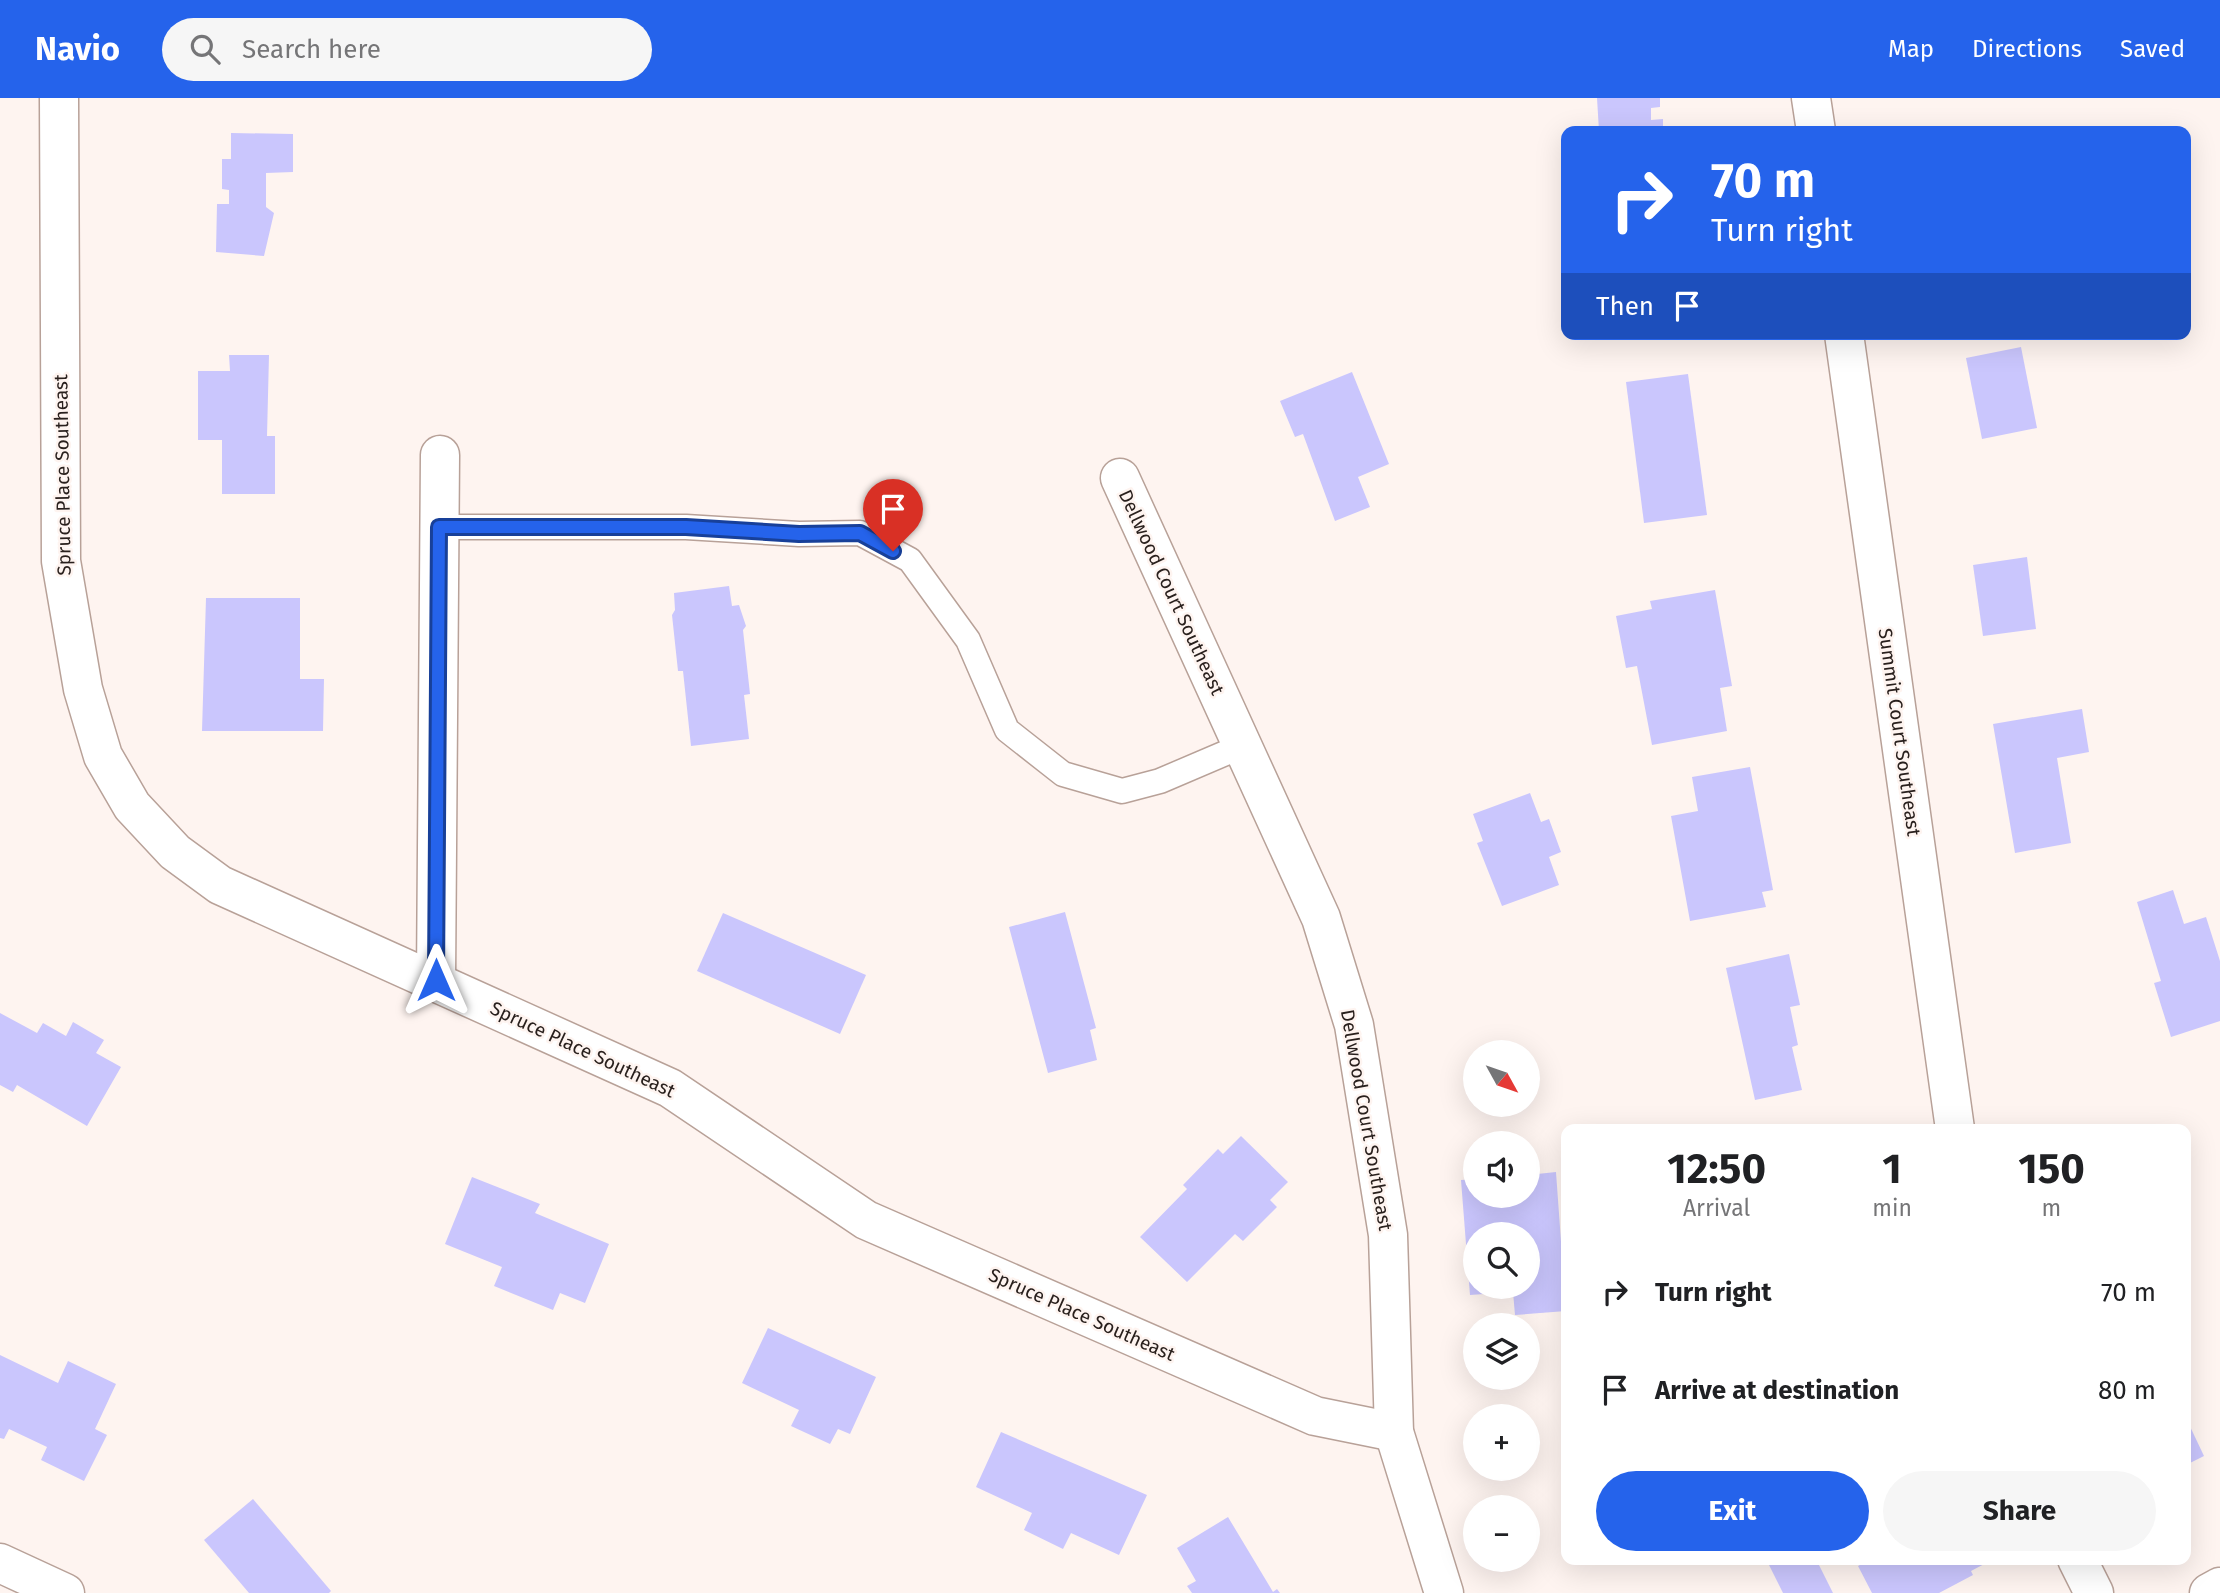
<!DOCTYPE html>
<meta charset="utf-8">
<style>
:root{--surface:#fff;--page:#f6f6f6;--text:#202124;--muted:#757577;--accent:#2563eb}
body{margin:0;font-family:"Fira Sans",sans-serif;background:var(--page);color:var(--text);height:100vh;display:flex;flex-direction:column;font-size:26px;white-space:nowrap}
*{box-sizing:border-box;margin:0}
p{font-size:23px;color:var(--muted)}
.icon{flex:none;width:38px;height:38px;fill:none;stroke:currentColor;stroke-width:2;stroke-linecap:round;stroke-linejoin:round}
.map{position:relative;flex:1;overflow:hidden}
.panel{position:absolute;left:1561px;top:1026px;width:630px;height:441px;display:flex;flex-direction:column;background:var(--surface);border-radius:14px;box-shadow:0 7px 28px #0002}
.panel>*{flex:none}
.top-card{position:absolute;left:1561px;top:28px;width:630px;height:214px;border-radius:14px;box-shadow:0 7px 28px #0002;background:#2563eb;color:#fff;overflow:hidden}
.needle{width:46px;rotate:130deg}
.buttons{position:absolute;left:1463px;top:942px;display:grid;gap:14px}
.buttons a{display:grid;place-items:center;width:77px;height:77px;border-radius:50%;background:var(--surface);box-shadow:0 7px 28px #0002;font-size:35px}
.pin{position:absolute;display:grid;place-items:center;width:60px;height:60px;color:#fff;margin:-72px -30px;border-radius:50% 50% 50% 0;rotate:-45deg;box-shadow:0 0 7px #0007}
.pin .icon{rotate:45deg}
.me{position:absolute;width:77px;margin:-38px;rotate:0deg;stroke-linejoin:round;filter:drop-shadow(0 0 5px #0008)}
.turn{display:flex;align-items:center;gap:24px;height:147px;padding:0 35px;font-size:32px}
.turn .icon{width:91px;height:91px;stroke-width:2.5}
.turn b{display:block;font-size:49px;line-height:60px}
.then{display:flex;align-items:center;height:66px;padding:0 35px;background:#0003;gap:14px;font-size:26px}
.eta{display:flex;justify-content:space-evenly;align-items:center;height:119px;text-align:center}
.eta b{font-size:42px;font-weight:700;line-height:49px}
.button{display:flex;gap:14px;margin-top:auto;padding:14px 35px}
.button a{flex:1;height:80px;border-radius:42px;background:var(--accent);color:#fff;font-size:28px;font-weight:700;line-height:80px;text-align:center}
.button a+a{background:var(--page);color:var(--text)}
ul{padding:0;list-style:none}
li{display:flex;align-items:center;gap:21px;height:98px;padding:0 35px}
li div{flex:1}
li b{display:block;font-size:26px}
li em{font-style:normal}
header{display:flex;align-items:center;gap:42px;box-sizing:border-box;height:98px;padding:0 35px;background:var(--accent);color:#fff}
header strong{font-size:33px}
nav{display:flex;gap:38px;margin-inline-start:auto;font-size:24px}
.search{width:490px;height:63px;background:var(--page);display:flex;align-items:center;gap:18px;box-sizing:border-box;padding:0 24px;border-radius:38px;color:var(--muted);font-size:26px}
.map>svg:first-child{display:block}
.building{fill:#cac6fd;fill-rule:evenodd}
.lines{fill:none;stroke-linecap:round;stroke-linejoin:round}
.lane-casing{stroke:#b8a198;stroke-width:27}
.street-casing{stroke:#b8a198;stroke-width:41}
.lane{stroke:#fff;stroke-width:24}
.street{stroke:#fff;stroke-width:38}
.route-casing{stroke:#184099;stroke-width:18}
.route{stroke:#2563eb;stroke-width:12}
.labels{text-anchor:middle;stroke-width:5;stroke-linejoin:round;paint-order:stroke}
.street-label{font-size:19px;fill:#29201d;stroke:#fef4f0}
</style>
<header>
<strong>Navio</strong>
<div class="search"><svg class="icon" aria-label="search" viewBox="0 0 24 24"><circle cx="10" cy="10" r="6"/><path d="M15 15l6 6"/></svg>Search here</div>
<nav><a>Map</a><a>Directions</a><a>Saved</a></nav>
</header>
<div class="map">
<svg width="2220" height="1495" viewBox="0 0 2220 1495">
<rect width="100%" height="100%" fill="#fef4f0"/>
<g class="building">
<path d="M1597,0H1660V9L1651,10V22L1663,21V33H1599Z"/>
<path d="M231,35L293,36V74L266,75V109L274,115L264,158L216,154L217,106H229V92L222,91V61H231Z"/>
<path d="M2021,249L2037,330L1982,341L1966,260Z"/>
<path d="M229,257H269L267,338H275V396H222V342H198V273H230Z"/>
<path d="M1352,274L1389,366L1358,379L1370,409L1335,423L1303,336L1295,339L1280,303Z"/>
<path d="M1688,276L1707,417L1644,425L1626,284Z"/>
<path d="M2027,459L2036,531L1983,538L1973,467Z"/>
<path d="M729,488L732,508L739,507L746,528L743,532L750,596L744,597L749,641L691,648L683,573H678L672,517L675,512L674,495Z"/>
<path d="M1715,492L1732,588L1720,590L1727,633L1652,647L1637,568L1626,570L1616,518L1652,511L1650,503Z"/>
<path d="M206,500H300V581H324L323,633H202Z"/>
<path d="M2082,611L2089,654L2057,660L2071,745L2015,755L1993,626Z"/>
<path d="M1750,669L1773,792L1762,794L1766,809L1690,823L1671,718L1698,713L1692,679Z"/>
<path d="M1530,695L1541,724L1549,721L1561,754L1549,759L1559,787L1502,808L1477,745L1483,743L1473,716Z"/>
<path d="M2173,792L2184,826L2206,819L2220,863V923L2171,939L2154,885L2161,883L2137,804Z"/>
<path d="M1065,814L1096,930L1090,932L1097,962L1048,975L1009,829Z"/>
<path d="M723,815L866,877L840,936L697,873Z"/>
<path d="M1789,856L1800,907L1790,909L1798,947L1792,949L1802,992L1755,1002L1726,870Z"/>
<path d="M0,915L37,935L43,925L66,938L73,924L104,942L96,955L121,969L87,1028L17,987L13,994L0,987Z"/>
<path d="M1241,1038L1288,1084L1270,1102L1277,1109L1243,1143L1235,1136L1187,1184L1140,1139L1187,1091L1183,1087L1218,1051L1223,1056Z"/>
<path d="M1556,1074L1566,1213L1515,1217L1513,1194L1470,1197L1461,1082L1475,1081V1097H1528V1077ZM1475,1136H1528V1188H1475Z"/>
<path d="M472,1079L540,1106L535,1115L609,1146L585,1205L560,1195L553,1212L494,1188L502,1169L445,1146Z"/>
<path d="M768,1230L876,1279L850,1336L838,1331L830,1346L791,1328L799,1312L742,1285Z"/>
<path d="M0,1257L58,1285L68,1263L116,1286L95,1331L107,1337L84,1383L41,1362L47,1349L9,1331L4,1341L0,1340Z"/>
<path d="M2186,1320L2204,1358L2186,1367Z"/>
<path d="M1001,1334L1147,1397L1119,1457L1071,1435L1063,1451L1024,1432L1032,1415L976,1389Z"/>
<path d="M253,1401L331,1493L329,1495H249L204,1442Z"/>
<path d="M1228,1419L1273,1494L1277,1491L1280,1495H1192L1187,1488L1196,1483L1177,1450Z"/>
<path d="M1766,1461H1816L1833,1495H1783Z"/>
<path d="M1871,1461H1988L1990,1463L1971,1473L1973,1477L1939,1495H1872L1858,1468Z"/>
</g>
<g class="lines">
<g class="lane-casing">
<path id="lane" d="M439,429H686L799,436L860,435L910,462L968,542L1007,632L1063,676L1122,693L1160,683L1242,648"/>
</g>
<g class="street-casing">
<g id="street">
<path d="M59,0L61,463L83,591L103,658L132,708L175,754L220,787L670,990L866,1122L1315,1318L1394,1334"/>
<path d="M1811,0L1816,33"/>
<path d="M1844,236L1955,1031"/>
<path d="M1120,380L1321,820L1354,927L1388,1137L1394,1334L1444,1495"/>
<path d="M436,882L440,357"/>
<path d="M2077,1461L2094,1495"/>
<path d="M0,1465L65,1495"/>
<path d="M2209,1495L2220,1489"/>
</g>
</g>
<use href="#lane" class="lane"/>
<use href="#street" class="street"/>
</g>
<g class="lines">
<g class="route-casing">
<path id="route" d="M436,882L439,429H686L799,436L860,435L893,453"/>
</g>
<use href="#route" class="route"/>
</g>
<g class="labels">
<g class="street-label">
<text transform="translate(62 377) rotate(-91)" y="7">Spruce Place Southeast</text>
<text transform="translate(1172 494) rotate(65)" y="7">Dellwood Court Southeast</text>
<text transform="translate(1900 634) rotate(82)" y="7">Summit Court Southeast</text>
<text transform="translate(583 951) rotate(25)" y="7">Spruce Place Southeast</text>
<text transform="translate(1367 1022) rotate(80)" y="7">Dellwood Court Southeast</text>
<text transform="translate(1082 1216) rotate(24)" y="7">Spruce Place Southeast</text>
</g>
</g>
</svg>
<div class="buttons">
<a><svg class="needle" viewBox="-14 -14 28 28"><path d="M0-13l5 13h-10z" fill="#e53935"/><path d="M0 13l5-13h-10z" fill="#757577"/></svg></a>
<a><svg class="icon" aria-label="sound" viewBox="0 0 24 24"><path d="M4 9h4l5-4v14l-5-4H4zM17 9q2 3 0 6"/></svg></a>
<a><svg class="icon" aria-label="search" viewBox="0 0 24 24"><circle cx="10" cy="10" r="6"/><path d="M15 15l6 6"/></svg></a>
<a><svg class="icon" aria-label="layers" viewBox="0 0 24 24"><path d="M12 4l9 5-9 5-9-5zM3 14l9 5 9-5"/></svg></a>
<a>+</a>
<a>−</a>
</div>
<div class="pin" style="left:893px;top:453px;background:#d93025"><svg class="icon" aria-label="arrive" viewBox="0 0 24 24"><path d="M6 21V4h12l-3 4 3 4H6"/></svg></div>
<svg class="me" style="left:436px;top:882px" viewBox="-20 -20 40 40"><path d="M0-17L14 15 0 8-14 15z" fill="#2563eb" stroke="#fff" stroke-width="4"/></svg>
<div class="top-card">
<div class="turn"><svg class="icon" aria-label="right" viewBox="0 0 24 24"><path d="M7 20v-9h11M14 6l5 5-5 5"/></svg><div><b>70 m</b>Turn right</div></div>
<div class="then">Then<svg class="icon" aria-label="arrive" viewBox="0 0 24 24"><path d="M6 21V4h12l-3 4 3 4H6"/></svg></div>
</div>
<section class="panel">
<div class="eta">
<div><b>12:50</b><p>Arrival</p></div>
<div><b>1</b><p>min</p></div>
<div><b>150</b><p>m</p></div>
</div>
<ul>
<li><svg class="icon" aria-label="right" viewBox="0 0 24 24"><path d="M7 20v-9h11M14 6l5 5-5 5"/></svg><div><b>Turn right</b></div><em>70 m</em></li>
<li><svg class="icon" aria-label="arrive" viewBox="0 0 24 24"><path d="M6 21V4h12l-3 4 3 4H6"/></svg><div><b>Arrive at destination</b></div><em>80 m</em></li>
</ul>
<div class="button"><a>Exit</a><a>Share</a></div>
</section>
</div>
